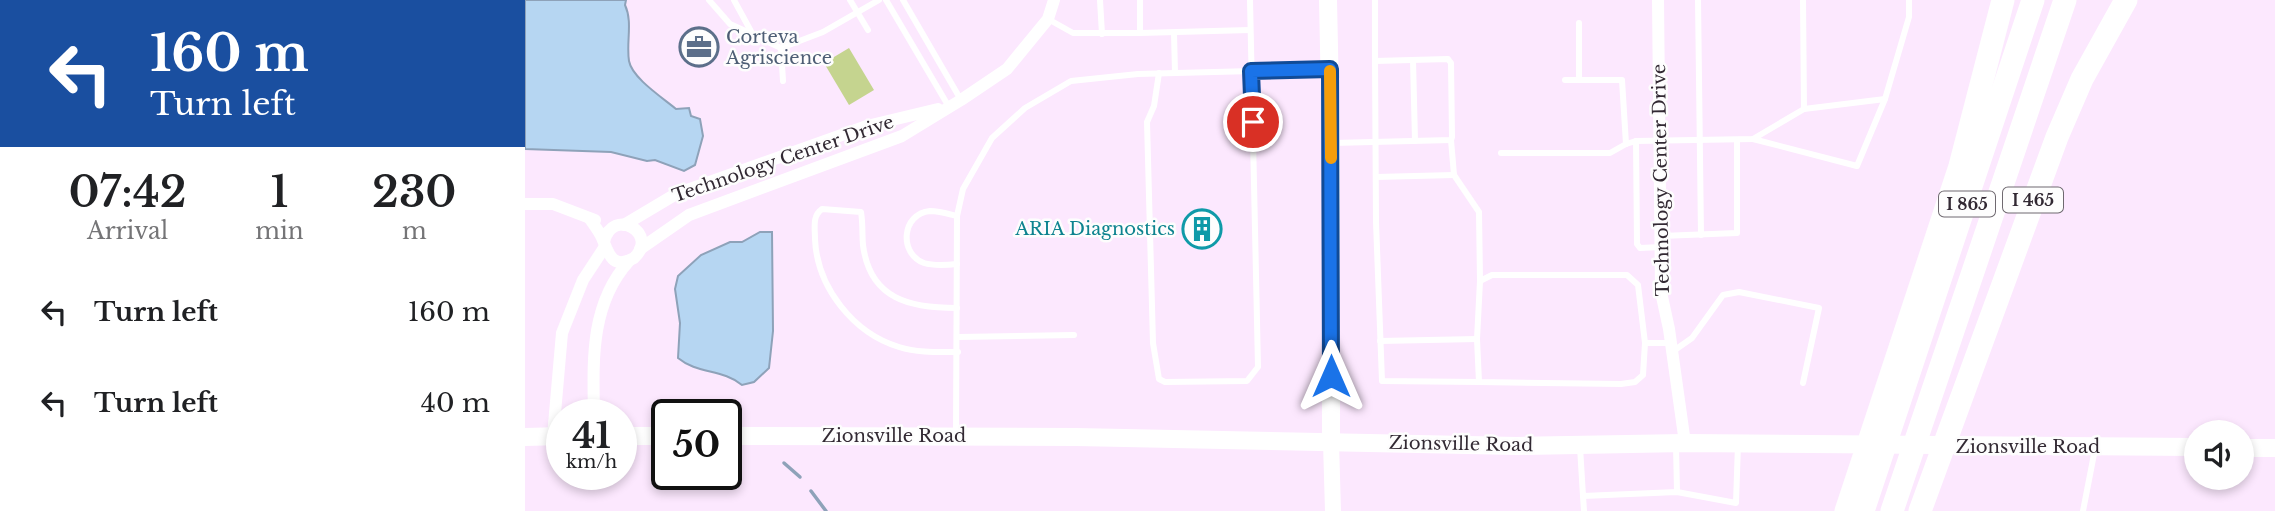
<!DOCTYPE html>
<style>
:root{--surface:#fff;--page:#f6f6f6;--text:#202124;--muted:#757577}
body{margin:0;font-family:"Libre Baskerville",serif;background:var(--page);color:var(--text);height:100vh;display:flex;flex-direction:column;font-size:26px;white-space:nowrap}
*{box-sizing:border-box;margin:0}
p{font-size:23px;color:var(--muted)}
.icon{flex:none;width:38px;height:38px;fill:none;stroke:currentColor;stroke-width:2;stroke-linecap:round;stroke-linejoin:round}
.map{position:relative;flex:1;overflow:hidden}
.drawer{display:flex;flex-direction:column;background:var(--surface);width:525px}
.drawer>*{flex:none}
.hud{background:#1a4fa0;color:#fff;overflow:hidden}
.buttons{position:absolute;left:1659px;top:420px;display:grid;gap:14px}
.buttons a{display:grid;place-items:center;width:70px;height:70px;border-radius:50%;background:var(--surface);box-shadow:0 4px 10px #0003;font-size:35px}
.speed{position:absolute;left:21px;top:399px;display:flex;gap:14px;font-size:35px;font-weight:700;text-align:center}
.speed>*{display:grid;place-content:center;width:91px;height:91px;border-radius:50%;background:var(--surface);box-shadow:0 4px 10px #0003;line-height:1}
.speed small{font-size:18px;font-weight:400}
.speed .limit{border:4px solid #111;border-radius:10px;background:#fff;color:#111}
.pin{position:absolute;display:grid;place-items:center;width:60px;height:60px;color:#fff;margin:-30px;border:4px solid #fff;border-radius:50%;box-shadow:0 2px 7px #0007}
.me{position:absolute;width:77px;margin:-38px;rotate:0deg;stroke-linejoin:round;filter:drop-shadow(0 0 5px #0008)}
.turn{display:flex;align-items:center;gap:24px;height:147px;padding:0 35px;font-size:32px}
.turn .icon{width:91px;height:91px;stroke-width:2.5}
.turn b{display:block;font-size:49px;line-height:60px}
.eta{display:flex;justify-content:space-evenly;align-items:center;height:119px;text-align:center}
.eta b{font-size:42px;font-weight:600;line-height:49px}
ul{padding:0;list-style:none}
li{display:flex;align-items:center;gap:21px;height:91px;padding:0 35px}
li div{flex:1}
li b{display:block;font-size:26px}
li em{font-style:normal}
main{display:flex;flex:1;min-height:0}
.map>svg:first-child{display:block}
.green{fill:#c5d48f}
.water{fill:#b6d6f2;stroke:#8ea2b9;stroke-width:2}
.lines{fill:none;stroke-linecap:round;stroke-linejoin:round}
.stream{stroke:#8ea2b9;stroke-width:3.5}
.service{stroke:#fff;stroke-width:6}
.minor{stroke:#fff;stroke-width:12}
.tertiary{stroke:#fff;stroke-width:16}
.secondary{stroke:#fff;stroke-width:18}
.motorway{stroke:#fff;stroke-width:23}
.route-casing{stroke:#114b97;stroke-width:18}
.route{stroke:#1a73e8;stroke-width:12}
.slow{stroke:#f59e0b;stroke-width:12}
.labels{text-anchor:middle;stroke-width:5;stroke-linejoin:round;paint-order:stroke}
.shield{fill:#fdfdfd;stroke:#6f6970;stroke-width:2}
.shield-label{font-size:16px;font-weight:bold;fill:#322933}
.service-label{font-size:18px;fill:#4e5e75;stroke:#fdfdfd;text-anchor:start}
.street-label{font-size:18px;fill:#322933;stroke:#fdfdfd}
.culture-label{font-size:18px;fill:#0d838f;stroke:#fdfdfd;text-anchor:end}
</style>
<main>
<section class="drawer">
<div class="hud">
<div class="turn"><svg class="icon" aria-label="left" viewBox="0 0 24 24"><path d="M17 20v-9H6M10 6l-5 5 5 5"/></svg><div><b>160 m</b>Turn left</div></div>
</div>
<div class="eta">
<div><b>07:42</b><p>Arrival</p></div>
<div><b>1</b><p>min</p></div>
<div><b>230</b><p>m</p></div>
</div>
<ul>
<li><svg class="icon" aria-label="left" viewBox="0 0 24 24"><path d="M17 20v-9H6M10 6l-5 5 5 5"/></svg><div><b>Turn left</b></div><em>160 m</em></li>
<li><svg class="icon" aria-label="left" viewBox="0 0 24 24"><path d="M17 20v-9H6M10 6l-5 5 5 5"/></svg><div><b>Turn left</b></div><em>40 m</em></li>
</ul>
</section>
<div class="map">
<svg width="1750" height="511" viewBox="0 0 1750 511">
<rect width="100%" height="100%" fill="#fce8fe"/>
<path class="green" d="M324,48L349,90L324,105L299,63Z"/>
<g class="water">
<path d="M0,0H101L100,5C108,22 101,42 104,61C107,78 138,98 151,109L164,108L166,116L175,119L178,136L170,165L159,171L130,160L122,161L86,152L0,149Z"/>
<path d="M235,232H247L248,331L244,368L229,382L217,385C198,369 172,374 153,358L155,323L150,289L153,276L176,255L205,242H217Z"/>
</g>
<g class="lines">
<g class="stream">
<path d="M259,463L275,477"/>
<path d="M286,491L301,511"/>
</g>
<g class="service">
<path d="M184,0L205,24L227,34"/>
<path d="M209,0L228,35L256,48L298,32L354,0"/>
<path d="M325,0L343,30"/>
<path d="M361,0L424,107"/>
<path d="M378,0L436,100"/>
<path d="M575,0L577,34"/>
<path d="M1173,0L1176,235"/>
<path d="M1278,0L1279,109"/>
<path d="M523,19L548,33H615V0"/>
<path d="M1054,23V80"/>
<path d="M615,33L725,30"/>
<path d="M649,33L650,73"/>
<path d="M256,48L258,81"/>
<path d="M888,60L890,141"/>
<path d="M850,61L851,222L857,381L954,382"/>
<path d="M634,73L629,106L622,122L628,343L634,379L640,382L722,381L733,367L725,0"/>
<path d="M1040,80H1097L1101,144"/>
<path d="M1228,139L1332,166L1360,99"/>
<path d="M926,140L929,175L954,212L955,281"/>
<path d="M1111,141L1112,244L1115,248L1136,247"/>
<path d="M808,143L926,140L927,137L926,63L923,59L850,61V0"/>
<path d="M976,153H1085L1101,144L1111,141L1228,139L1279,109L1360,99L1384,17V0"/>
<path d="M851,177L929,175"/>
<path d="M432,216C424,214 414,211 405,211C376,214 374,254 399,263C409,266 422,265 432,264"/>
<path d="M1136,236L1212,233V141"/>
<path d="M432,308C386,308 345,300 338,245C337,234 338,223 336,212L297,209C287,216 290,228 290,239C292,287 328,333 374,347C393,353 413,352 433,352"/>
<path d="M433,337L549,335"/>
<path d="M855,341L952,339"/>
<path d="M1120,343L1118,375L1110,382L1096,384L954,382L952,339L955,281L967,275H1102L1113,285L1120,343H1146"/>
<path d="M1147,352L1167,338L1198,295L1214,292L1294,308L1278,383"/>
<path d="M431,434L432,216L438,189L467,138L500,108L546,81L613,74L801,69"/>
<path d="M1151,445L1152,492"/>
<path d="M1055,447L1058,496L1152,492L1211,503L1213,444"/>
<path d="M1058,496L1059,511"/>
<path d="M1558,511L1570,449"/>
</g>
<g class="minor">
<path d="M1133,0L1136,292L1144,329L1160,443"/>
<path d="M0,204H28L70,220"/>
<path d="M65,219C69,225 74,231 77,238C84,254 87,270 109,258C135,233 87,206 79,242"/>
<path d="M99,225L151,194L342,126L413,109"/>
<path d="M115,249L164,215L377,136L436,100L482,69L523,19L529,0"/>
<path d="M69,415C68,361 65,304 104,261"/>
<path d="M28,436L37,333L58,280L79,248"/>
</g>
<path class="tertiary" d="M806,442L808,511"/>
<g class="secondary">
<path d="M803,0L806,143V442"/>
<path d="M96,436H142"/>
<path d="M201,436L551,437L992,446L1160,443L1671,447"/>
<path d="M0,437L37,436"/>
<path d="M1717,448H1750"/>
</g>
<g class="motorway">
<path d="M1321,511L1435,166L1478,0"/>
<path d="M1338,511L1508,0"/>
<path d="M1367,511L1540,0"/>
<path d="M1395,511L1532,137L1557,79L1601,0"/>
</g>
</g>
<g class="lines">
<g class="route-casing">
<path id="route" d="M728,122L726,71L805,69L806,376"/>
</g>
<use href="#route" class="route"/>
<path class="slow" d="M805,71L806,158"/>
</g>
<defs>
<g id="office-ring" transform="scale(2.0125)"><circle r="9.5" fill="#fdfdfd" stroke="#5c6f8a" stroke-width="1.5"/><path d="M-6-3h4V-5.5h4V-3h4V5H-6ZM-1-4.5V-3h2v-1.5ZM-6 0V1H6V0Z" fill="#5c6f8a"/></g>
<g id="building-ring" transform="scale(2.0125)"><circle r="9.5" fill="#fdfdfd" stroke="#0f9aa8" stroke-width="1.5"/><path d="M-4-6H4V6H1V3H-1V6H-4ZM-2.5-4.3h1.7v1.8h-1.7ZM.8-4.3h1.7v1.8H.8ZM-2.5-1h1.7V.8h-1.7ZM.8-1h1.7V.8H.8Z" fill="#0f9aa8"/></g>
</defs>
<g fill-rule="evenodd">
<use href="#office-ring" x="174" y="47"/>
<use href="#building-ring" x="677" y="229"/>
</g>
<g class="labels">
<g class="shield">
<rect x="1478" y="187.5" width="60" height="25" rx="5"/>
<rect x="1414" y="191.5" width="56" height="25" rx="5"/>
</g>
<g class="shield-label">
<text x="1508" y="206">I 465</text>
<text x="1442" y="210">I 865</text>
</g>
<g class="service-label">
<text x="201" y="43">Corteva<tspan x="201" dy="21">Agriscience</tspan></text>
</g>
<g class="street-label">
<text transform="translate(258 159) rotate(-19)" y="6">Technology Center Drive</text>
<text transform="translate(1136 180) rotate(-91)" y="6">Technology Center Drive</text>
<text x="369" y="442">Zionsville Road</text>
<text transform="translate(936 444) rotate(1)" y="6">Zionsville Road</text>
<text x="1503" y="453">Zionsville Road</text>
</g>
<g class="culture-label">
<text x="650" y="235">ARIA Diagnostics</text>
</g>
</g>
</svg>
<div class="buttons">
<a><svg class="icon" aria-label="sound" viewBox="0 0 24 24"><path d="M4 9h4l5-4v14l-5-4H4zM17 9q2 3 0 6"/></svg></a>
</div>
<div class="speed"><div>41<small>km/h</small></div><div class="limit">50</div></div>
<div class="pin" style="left:728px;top:122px;background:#d93025"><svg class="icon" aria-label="arrive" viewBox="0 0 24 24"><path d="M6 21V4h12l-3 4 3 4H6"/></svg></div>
<svg class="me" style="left:806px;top:376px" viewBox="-20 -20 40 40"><path d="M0-17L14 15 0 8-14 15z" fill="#1a73e8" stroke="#fff" stroke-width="4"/></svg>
</div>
</main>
